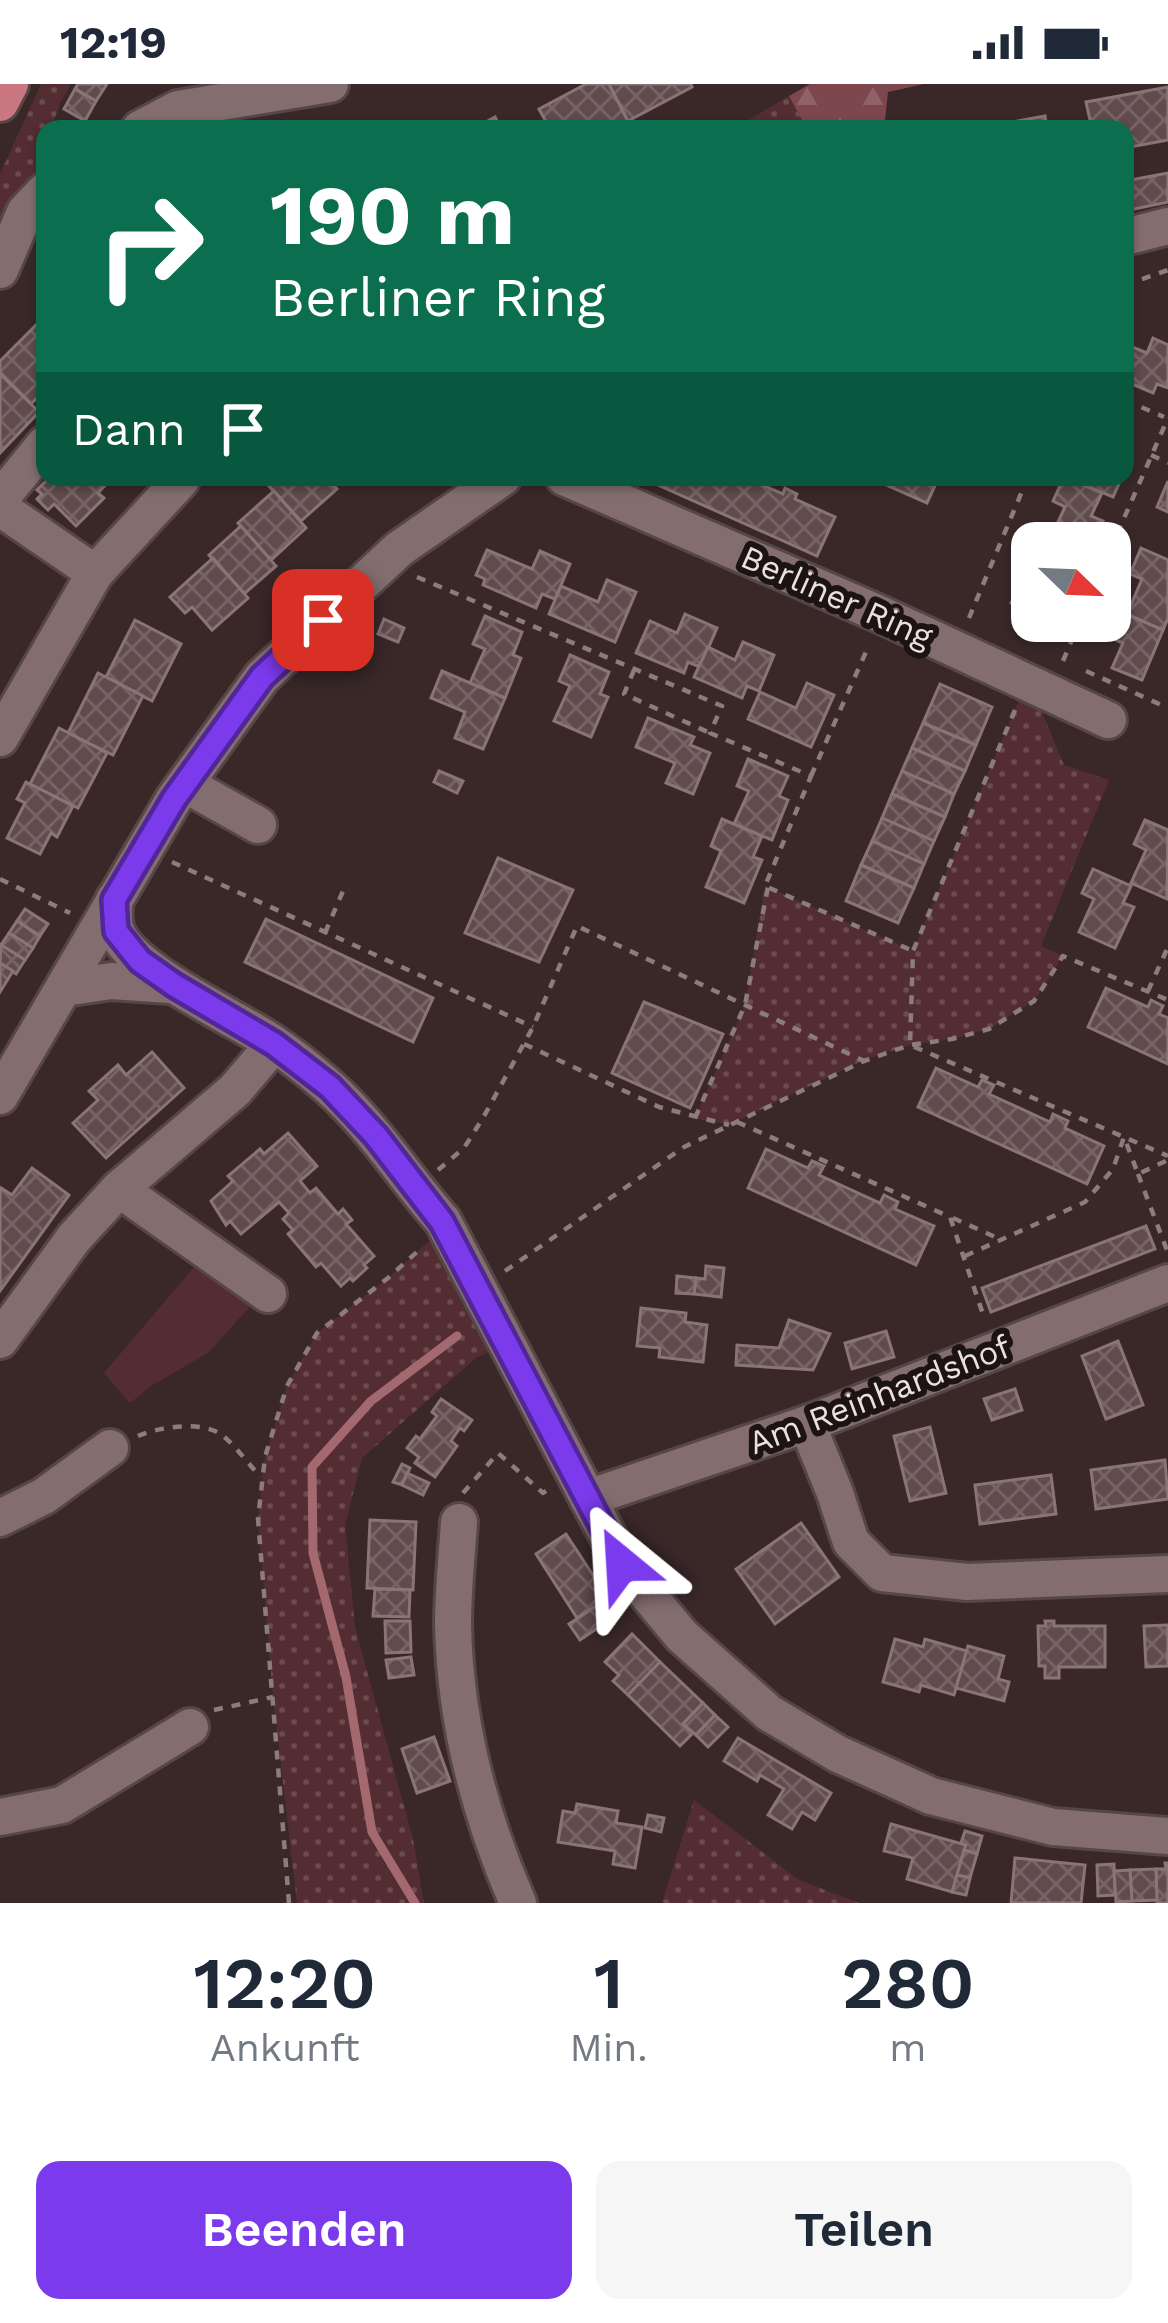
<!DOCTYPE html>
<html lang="de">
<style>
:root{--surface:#fff;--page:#f6f6f7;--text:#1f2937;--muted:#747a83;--accent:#7c3aed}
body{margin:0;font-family:"Work Sans",sans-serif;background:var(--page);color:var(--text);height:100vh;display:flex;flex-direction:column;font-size:45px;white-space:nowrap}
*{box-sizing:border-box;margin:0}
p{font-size:39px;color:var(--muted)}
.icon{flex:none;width:66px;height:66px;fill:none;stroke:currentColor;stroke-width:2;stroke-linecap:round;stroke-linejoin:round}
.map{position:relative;height:1819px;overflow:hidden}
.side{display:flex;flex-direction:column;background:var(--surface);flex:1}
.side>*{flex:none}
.guide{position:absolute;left:36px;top:36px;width:1098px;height:366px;border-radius:24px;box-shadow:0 3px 9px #0004;background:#0b6e4f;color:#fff;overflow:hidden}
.needle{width:78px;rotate:113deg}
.fabs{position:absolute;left:1011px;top:438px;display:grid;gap:24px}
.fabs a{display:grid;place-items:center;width:120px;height:120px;border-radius:24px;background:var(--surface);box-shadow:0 3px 9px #0004;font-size:60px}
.pin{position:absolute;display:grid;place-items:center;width:102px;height:102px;color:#fff;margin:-51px;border-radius:24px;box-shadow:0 6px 18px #0006}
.me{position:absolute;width:132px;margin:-66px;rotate:333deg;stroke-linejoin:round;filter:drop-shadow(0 0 9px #0008)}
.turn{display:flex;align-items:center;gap:42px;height:252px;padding:0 36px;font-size:54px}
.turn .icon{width:156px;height:156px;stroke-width:2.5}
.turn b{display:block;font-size:84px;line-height:102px}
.then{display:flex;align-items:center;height:114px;padding:0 36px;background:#0003;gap:24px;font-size:45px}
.eta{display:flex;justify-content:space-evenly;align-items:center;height:204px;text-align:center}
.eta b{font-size:72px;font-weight:600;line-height:84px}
.cta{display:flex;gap:24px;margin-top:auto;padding:24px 36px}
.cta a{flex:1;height:138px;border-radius:24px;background:var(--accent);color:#fff;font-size:48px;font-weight:600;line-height:138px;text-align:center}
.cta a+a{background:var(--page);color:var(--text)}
.status{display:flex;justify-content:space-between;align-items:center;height:84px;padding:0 60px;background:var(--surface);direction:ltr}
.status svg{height:33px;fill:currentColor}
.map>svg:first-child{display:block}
.grass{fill:url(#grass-dots)}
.forest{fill:url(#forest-firs)}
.park{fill:#532d31}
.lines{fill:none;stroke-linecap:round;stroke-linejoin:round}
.stream{stroke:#a3696f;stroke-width:9}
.building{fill:url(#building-cross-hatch);stroke:#8a7475;stroke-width:3}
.minor-casing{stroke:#564648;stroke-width:42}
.major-casing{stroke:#564648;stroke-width:42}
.path{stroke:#8c7c7d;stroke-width:4.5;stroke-dasharray:9 9;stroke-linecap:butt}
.minor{stroke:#836d6f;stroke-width:36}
.major{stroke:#ca7782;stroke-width:36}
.route-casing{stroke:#51269a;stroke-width:30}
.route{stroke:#7c3aed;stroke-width:21}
.labels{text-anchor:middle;stroke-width:12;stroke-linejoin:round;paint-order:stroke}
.street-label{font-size:33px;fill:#ecdfe0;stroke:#1b1314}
</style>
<div class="status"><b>12:19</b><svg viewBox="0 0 49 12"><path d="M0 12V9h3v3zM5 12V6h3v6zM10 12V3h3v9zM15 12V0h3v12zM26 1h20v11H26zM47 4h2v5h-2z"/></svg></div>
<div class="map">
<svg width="1168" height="1819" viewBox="0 0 1168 1819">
<defs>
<pattern id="grass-dots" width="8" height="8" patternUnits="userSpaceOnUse" patternTransform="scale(3)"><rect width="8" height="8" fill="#532d31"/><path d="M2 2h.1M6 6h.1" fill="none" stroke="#6c4b4f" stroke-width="1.8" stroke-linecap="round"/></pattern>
<pattern id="forest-firs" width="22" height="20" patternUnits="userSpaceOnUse" patternTransform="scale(3)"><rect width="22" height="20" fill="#7d474d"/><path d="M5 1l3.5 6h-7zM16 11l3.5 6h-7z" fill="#906166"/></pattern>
<pattern id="building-cross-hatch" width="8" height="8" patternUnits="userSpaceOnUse" patternTransform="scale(3)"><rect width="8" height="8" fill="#604b4d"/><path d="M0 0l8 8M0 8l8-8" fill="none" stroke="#776466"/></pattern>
</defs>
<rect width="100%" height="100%" fill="#3a2829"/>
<g class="grass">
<path d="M41,0H71L60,19L51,45H45C45,94 19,142 0,186V90Z"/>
<path d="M789,12L807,45H733Z"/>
<path d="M1018,618L1041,626L1064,681L1109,696L1041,862L1063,872L1034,917L989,945L952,955L910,961L864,976L729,1041L695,1034L745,921L765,802L913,867Z"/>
<path d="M445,1143L508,1261L477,1273L362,1374L345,1441L355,1543L413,1755L424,1819H297L273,1613L258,1435L265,1373L287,1302L317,1249L388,1194Z"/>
<path d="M694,1716L799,1796L859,1819H662Z"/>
</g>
<path class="forest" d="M810,0H924L888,8L884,45H807L789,12Z"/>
<path class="park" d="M200,1176L255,1217L208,1269L151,1302L130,1319L104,1289Z"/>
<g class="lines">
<path class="stream" d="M415,1819L372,1748L346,1593L313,1469L312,1383L371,1317L457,1252"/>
</g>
<g class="building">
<path d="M78,0H107L96,17L75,5Z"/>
<path d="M586,0H609L628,37L612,45H550L539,25Z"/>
<path d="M609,0H691L692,3L628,37Z"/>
<path d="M1168,3V56L1125,64V45H1092L1086,18Z"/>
<path d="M75,5L96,17L85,37L64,25Z"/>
<path d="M1045,32L1047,45H974Z"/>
<path d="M495,33L501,45H473Z"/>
<path d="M1168,89V118L1125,127V97Z"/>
<path d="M37,240L45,248V306L31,320L0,289V277Z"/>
<path d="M1153,254L1168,261V304L1157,300L1153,309L1125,297V260L1147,269Z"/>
<path d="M0,290L39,328L0,369Z"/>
<path d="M50,393H113L98,409L104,414L76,442L54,420L48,426L37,415L42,410L37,406Z"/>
<path d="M277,393H326L337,405L301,437L268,401Z"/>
<path d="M651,393H744L783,410L785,404L797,410L795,415L835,433L817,472L649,397Z"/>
<path d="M868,393H939L927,419Z"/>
<path d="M1064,393L1102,409L1091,432L1103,437L1093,459H1048L1065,423L1053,417Z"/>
<path d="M1076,393H1122L1113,413L1075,397Z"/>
<path d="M1168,397V428L1157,423Z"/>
<path d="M274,407L306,444L271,476L238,439Z"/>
<path d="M241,442L276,482L244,510L209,471Z"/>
<path d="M1141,464L1168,476V534L1163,546L1127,530L1142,495L1130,490Z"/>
<path d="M487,466L532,485L540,467L570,480L555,515L542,510L536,524L483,501L485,495L476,491Z"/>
<path d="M213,474L248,514L212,546L192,523L185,529L170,513Z"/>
<path d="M1024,491L1032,495V529L1011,519Z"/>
<path d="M607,496L636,508L615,558L549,530L561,502L598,518Z"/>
<path d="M1110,523L1163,546L1142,596L1112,584L1123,559L1099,549L1104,537H1110Z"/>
<path d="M685,530L717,544L700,583L688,578L684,589L636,569L650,537L677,549Z"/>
<path d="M485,532L522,548L513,571L521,574L505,614L470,599L485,565L473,560Z"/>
<path d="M384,535L404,544L398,558L378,550Z"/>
<path d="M135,536L181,560L152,617L106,593Z"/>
<path d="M743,558L774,571L759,607L747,602L742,614L694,593L708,563L735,576Z"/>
<path d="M570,571L609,588L600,610L608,613L591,653L554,637L570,602L559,597Z"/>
<path d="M442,587L505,614L483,665L455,654L465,628L431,614Z"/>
<path d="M98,589L143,612L113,671L68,649Z"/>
<path d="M807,599L834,611L811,663L748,635L760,608L796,624Z"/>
<path d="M940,600L992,623L976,661L923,639Z"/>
<path d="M648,634L694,653L690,661L710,669L693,710L666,699L675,679L636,663Z"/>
<path d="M923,639L976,661L965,687L912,664Z"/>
<path d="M59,644L107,669L78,724L30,700Z"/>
<path d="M912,664L965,687L954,710L902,687Z"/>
<path d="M748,675L788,692L779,712L788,716L772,756L734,740L749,707L737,702Z"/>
<path d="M439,687L463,697L457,709L434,698Z"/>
<path d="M902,687L954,710L945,733L892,710Z"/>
<path d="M26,698L73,722L57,753L51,749L40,770L7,754L25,719L17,715Z"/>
<path d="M892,710L945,733L934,757L882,734Z"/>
<path d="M882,734L934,757L924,780L872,757Z"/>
<path d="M722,735L762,752L753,773L762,776L744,819L706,803L721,767L711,762Z"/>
<path d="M1145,736L1168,746L1167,815L1131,799L1146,766L1134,760Z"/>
<path d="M872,757L924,780L914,804L861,781Z"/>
<path d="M498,774L573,806L539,878L465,849Z"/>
<path d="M861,781L914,804L898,839L846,817Z"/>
<path d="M1093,785L1131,802L1123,819L1134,823L1115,864L1079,848L1094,815L1082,809Z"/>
<path d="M25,825L48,840L40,852L17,837Z"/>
<path d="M266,835L433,914L413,958L245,878Z"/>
<path d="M17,837L40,852L33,864L9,849Z"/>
<path d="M9,849L33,864L25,876L1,861Z"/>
<path d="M1,861L25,876L16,890L0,879Z"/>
<path d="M0,879L13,887L0,908Z"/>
<path d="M1106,904L1148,923L1151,916L1163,922L1159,930L1168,934V980L1088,943Z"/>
<path d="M644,918L723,950L690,1024L612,989Z"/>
<path d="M152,968L184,1004L106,1074L73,1039L98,1016L89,1007L118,981L126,991Z"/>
<path d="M936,984L978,1003L982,996L994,1001L989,1010L1050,1038L1053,1030L1068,1037L1065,1044L1104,1062L1087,1100L918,1023Z"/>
<path d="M288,1049L317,1082L300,1097L310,1109L316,1104L338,1130L343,1125L352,1136L346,1140L374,1172L364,1181L367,1184L353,1197L350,1194L341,1202L321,1179L316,1183L288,1150L293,1146L283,1135L289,1129L279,1118L241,1150L230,1137L226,1141L211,1117L233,1097L228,1092L260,1065L264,1070Z"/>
<path d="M766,1065L808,1084L812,1077L824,1082L819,1091L880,1119L884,1111L898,1118L895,1125L934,1142L916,1181L748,1104Z"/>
<path d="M32,1084L69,1111L0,1207V1106L1,1104L12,1111Z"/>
<path d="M1146,1142L1155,1165L991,1228L982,1204Z"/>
<path d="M706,1182L724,1184L721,1213L694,1210L696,1194L705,1195Z"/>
<path d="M677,1192L696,1194L694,1210L676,1209Z"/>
<path d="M641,1224L686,1229L685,1238L707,1241L703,1278L659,1273L660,1264L637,1262Z"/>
<path d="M789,1236L830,1250L813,1286L736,1281L737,1261L779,1264Z"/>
<path d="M886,1247L894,1273L852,1285L845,1259Z"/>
<path d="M1118,1257L1143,1321L1106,1335L1082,1272Z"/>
<path d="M1015,1305L1022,1326L992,1336L984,1315Z"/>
<path d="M441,1315L472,1336L464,1347L460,1344L451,1357L457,1362L435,1393L415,1379L419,1373L407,1364L416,1352L420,1355L437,1332L432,1328Z"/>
<path d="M930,1343L946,1409L910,1417L894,1352Z"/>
<path d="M1165,1376L1168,1415L1096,1425L1091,1386Z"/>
<path d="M402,1380L410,1384L402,1401L393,1398Z"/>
<path d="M407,1389L429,1399L423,1411L402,1401Z"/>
<path d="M1051,1391L1056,1430L980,1440L975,1401Z"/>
<path d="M370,1436L416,1438L413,1506L367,1504Z"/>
<path d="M801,1439L839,1493L775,1540L736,1485Z"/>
<path d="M566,1450L608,1514L577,1534L536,1470Z"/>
<path d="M375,1505L410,1506L409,1533L373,1532Z"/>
<path d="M601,1519L611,1535L580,1556L569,1540Z"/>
<path d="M385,1537H410L411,1568L386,1569Z"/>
<path d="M1045,1537H1054V1542H1105V1583H1059V1594H1045V1582H1039L1038,1542H1046Z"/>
<path d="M1168,1541V1582L1146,1583L1144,1542Z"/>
<path d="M632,1550L660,1578L628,1611L613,1597L619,1591L605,1578Z"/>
<path d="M895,1555L923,1563L925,1555L967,1567L954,1611L921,1601L919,1608L883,1598Z"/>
<path d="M968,1562L1004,1572L998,1595L1009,1598L1004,1617L956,1604Z"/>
<path d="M411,1573L414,1591L389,1594L386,1576Z"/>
<path d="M660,1578L703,1619L683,1640L693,1649L680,1662L628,1611Z"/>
<path d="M703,1619L715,1631L696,1651L683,1640Z"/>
<path d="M715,1631L728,1643L708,1663L696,1651Z"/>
<path d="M434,1653L450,1697L417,1709L402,1665Z"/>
<path d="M738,1654L831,1709L815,1736L802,1728L792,1745L768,1731L784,1705L760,1691L757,1697L724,1677Z"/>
<path d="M577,1720L618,1727L616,1739L642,1743L635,1784L613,1780L615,1767L558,1758L563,1727L575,1729Z"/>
<path d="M648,1731L664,1734L661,1748L645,1744Z"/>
<path d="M891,1740L966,1761L952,1808L907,1795L913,1774L884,1767Z"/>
<path d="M965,1747L982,1752L977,1770L964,1766L966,1761L961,1759Z"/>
<path d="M964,1766L977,1770L970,1794L957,1791Z"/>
<path d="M1015,1774L1085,1781L1081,1819H1011Z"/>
<path d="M1165,1779H1168V1819H1157L1156,1785H1166Z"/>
<path d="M1114,1780L1115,1811L1098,1812L1097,1781Z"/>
<path d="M1156,1785L1157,1816L1132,1817L1130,1786Z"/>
<path d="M1130,1786L1132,1817L1116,1818L1114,1787Z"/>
<path d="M957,1791L970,1794L966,1811L952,1808Z"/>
</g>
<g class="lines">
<g class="minor-casing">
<g id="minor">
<path d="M140,45L178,25L330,0"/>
<path d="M1125,153L1168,142"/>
<path d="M0,186L25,128L45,107"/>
<path d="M564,393L882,531L1108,636"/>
<path d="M0,415L45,360"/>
<path d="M0,424L95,489L0,654"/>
<path d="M95,489L181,396"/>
<path d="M185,700L258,741"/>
<path d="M114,816C114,825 113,836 115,844C127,885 234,933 270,957C291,971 311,987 329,1003C373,1042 404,1093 443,1137L623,1481L682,1552L769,1629L838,1670L931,1712L1053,1743L1168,1752"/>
<path d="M64,904L111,897L170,901"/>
<path d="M0,1012L174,715L262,593L399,465L503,393"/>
<path d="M119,1105L268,1210"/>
<path d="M0,1256L74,1154L119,1105L235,1006L274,960"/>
<path d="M807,1340L835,1409L851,1458L882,1489L967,1498L1168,1490"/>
<path d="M588,1414L807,1340L1168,1199"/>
<path d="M0,1434L44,1412L110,1364"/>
<path d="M459,1438C457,1471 453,1506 453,1540C455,1638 479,1730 518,1819"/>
<path d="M0,1733L62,1721L190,1643"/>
</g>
</g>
<g class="major-casing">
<path id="major" d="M0,19L10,0"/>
</g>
<g class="path">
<path d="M1125,201L1168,186"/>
<path d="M1125,316L1164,333"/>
<path d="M1151,371L1168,379"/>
<path d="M970,393H977"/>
<path d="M1110,466L1168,334"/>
<path d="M417,493L722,622L710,649L811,692L765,802L913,867"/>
<path d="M969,534L1028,393"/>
<path d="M1063,577L1080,537"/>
<path d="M634,586L624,610L710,649"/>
<path d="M1086,587L1168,624"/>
<path d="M1015,626L913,867L910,961L1168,1072"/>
<path d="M811,692L869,561"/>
<path d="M172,778L533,943"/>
<path d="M0,795L70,829"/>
<path d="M325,849L346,800"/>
<path d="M1148,907L1168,863"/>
<path d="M524,960L659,1023L729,1041"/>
<path d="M695,1034L745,921L768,803"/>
<path d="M737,1038L950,1133L985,1236"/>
<path d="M438,1086L464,1064L483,1034L533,943L577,842L864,977"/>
<path d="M1138,1090L1168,1169"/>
<path d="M953,1134L1002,1156"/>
<path d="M965,1172L1085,1118L1113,1085L1124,1053L1138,1090L1168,1076"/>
<path d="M505,1187L684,1063L864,977L910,961L952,955L989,945L1034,917L1063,872L1168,916"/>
<path d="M138,1352C159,1343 201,1336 222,1351C236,1362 248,1380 261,1393"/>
<path d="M463,1409L498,1369L543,1409L549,1405"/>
<path d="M214,1626L273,1613"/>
<path d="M289,1819L258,1435L265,1373L287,1302L317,1249L388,1194L419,1166"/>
</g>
<use href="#minor" class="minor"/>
<use href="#major" class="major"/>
</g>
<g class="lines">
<g class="route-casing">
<path id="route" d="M323,536L262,593L174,715L114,816L116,847L140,877L174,901L274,960L330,1003L376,1052L442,1138L622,1480"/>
</g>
<use href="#route" class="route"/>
</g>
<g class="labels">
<g class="street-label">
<text transform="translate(837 512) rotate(24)" y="12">Berliner Ring</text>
<text transform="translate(879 1310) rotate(-21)" y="12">Am Reinhardshof</text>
</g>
</g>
</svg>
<div class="fabs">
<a><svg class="needle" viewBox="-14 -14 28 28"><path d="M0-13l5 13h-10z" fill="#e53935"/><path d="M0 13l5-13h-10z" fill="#747a83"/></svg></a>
</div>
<div class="pin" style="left:323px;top:536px;background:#d93025"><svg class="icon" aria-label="arrive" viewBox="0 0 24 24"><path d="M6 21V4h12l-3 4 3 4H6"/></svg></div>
<svg class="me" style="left:622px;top:1480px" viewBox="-20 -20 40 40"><path d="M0-17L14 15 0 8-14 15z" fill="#7c3aed" stroke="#fff" stroke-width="4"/></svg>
<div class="guide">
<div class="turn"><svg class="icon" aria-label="right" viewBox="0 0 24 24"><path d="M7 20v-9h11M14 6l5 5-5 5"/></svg><div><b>190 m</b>Berliner Ring</div></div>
<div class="then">Dann<svg class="icon" aria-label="arrive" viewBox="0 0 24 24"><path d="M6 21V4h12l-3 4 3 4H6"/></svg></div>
</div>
</div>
<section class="side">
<div class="eta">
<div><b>12:20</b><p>Ankunft</p></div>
<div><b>1</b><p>Min.</p></div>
<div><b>280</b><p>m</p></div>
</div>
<div class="cta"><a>Beenden</a><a>Teilen</a></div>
</section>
